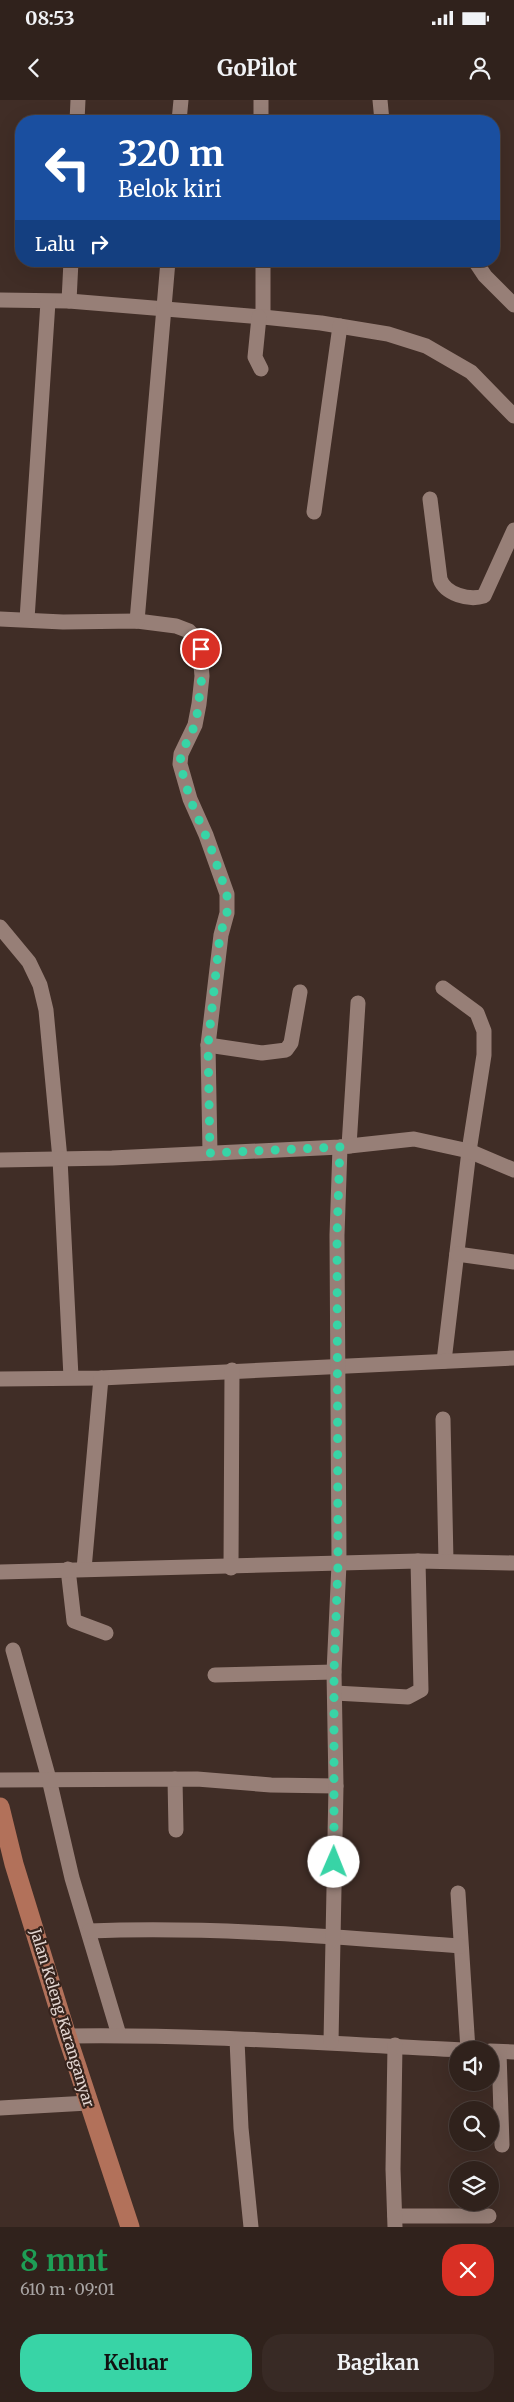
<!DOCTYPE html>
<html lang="id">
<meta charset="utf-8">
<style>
:root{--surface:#30221c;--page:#382a25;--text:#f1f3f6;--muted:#a8a4a3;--line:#4b3f3b;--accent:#38d4a6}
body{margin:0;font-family:Merriweather,serif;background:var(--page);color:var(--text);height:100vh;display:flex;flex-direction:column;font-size:19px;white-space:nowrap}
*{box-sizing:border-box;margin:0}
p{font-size:16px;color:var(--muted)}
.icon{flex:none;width:28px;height:28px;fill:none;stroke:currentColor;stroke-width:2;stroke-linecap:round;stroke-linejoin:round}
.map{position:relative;height:2127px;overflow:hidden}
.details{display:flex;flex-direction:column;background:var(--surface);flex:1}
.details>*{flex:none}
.top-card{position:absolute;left:15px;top:15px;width:485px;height:152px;border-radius:20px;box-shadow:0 5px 20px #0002,0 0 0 1px var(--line);background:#1a4fa0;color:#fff;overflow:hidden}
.tools{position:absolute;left:449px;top:1941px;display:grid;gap:10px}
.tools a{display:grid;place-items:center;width:50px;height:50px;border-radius:50%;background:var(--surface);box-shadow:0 5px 20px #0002,0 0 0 1px var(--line);font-size:25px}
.pin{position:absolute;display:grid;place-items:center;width:42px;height:42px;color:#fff;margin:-21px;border:2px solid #fff;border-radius:50%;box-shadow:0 1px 5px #0007}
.me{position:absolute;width:55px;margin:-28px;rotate:1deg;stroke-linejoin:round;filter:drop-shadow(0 0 4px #0008)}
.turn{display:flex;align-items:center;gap:18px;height:105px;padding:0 20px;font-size:22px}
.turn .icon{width:65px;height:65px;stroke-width:2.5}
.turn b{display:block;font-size:35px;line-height:42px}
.then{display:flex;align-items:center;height:48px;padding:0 20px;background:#0003;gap:10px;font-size:19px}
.round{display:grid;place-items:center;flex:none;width:52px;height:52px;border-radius:20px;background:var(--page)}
.summary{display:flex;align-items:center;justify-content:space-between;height:85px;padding:0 20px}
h1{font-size:30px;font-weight:700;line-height:38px;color:#1e9e55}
.primary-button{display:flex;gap:10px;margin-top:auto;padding:10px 20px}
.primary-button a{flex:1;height:58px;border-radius:20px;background:var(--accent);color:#111;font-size:20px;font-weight:700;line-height:58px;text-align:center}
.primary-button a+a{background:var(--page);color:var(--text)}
.status{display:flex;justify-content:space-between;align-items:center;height:35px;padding:0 25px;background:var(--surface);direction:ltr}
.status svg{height:14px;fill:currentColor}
header{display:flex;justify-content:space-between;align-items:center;height:65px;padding:0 20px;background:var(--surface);font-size:22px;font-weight:700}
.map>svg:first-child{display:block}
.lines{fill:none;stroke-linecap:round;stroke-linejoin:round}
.minor{stroke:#977f77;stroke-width:15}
.major{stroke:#b2715a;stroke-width:19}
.route{stroke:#38d4a6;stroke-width:9;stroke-dasharray:0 16.2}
.labels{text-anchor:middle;stroke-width:4.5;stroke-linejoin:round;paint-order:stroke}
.street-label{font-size:15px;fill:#e3d6d2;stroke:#36231c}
</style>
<div class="status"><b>08:53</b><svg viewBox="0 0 49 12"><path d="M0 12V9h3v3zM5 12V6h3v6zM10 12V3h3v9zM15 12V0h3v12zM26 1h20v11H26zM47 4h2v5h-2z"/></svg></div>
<header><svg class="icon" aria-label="back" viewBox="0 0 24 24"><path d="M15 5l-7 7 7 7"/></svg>GoPilot<svg class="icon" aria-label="person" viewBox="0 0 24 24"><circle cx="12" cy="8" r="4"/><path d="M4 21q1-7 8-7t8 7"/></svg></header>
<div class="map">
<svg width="514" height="2127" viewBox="0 0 514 2127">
<rect width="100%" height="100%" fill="#402d26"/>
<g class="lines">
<g class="minor">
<path d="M261,0V21"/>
<path d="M380,0L382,21"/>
<path d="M77,21L78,0"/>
<path d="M179,21L181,0"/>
<path d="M263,161V217"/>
<path d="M475,161L485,176L514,205"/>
<path d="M0,200L69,201L263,217L321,223L388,234L426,246L471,272L514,316"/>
<path d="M69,201L71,161"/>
<path d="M259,217L255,257L261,269"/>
<path d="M430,399L440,479C445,494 469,501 484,496L514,430"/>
<path d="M314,412L340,226"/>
<path d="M0,519L63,522L137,521L176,526L189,531L199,542L202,576L199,604L195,625L181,654L180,664L190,699L206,735L227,794V813L221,835L208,945L210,1053"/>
<path d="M27,519L48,202"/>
<path d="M137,521L168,161"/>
<path d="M0,827L29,862L40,885L46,910L60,1059L71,1277"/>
<path d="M443,888L477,913L484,931V955L469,1051L444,1261"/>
<path d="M208,945L262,953L286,950L291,943L300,892"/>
<path d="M349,1046L358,903"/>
<path d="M0,1060L112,1058L340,1047L414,1039L469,1051L514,1070"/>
<path d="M457,1154L514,1162"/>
<path d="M0,1279L101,1278L514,1258"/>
<path d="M443,1319L446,1461"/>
<path d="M231,1468L232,1270"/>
<path d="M68,1469L74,1521L106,1533"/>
<path d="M84,1469L101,1278"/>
<path d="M0,1472L418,1461L514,1463"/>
<path d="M13,1550L49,1679L72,1778L119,1935"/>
<path d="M215,1575L334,1572"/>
<path d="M335,1593L408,1597L421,1590L418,1461"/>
<path d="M175,1679L176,1730"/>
<path d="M0,1680L197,1679L271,1685L336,1686"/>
<path d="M458,1793L468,1950"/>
<path d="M89,1831C213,1826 336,1837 460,1846"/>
<path d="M67,1936C199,1934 331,1944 463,1950"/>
<path d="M237,1940L241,2028L251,2127"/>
<path d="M331,1942L336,1686L334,1572L339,1464L337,1135L340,1047"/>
<path d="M490,1951L514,1952"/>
<path d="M499,1952L502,2045"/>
<path d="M0,2008L88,2003"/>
<path d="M395,2116H489"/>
<path d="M395,2127L393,2069L395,1945"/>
</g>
<path class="major" d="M0,1707L14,1764L67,1936L130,2127"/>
</g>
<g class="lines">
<path class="route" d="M201,549L202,576L197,615L195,625L181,654L180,664L190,699L211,748L227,794V813L220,835L208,945L210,1053L340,1047L337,1135L338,1464L334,1572V1762"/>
</g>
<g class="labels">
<g class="street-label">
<text transform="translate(62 1918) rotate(73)" y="5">Jalan Keleng Karanganyar</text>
</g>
</g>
</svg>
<div class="tools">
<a><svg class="icon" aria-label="sound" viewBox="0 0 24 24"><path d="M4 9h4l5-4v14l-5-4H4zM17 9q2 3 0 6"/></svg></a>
<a><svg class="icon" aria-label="search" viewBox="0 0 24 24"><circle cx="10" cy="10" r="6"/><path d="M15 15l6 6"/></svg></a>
<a><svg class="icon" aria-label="layers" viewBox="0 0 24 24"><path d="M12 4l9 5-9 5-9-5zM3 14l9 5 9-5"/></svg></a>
</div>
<div class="pin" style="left:201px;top:549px;background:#d93025"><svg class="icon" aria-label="arrive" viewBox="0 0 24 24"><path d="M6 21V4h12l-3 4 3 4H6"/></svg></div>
<svg class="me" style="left:334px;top:1762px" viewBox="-20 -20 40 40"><circle r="19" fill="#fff"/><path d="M0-13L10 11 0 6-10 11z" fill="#38d4a6"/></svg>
<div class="top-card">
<div class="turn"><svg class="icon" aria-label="left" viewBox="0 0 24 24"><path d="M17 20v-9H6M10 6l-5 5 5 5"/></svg><div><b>320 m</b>Belok kiri</div></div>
<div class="then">Lalu<svg class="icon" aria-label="right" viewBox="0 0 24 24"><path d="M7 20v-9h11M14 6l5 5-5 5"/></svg></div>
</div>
</div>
<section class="details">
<div class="summary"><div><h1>8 mnt</h1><p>610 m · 09:01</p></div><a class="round" style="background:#d93025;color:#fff"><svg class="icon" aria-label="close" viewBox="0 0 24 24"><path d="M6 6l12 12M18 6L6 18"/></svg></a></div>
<div class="primary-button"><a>Keluar</a><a>Bagikan</a></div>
</section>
